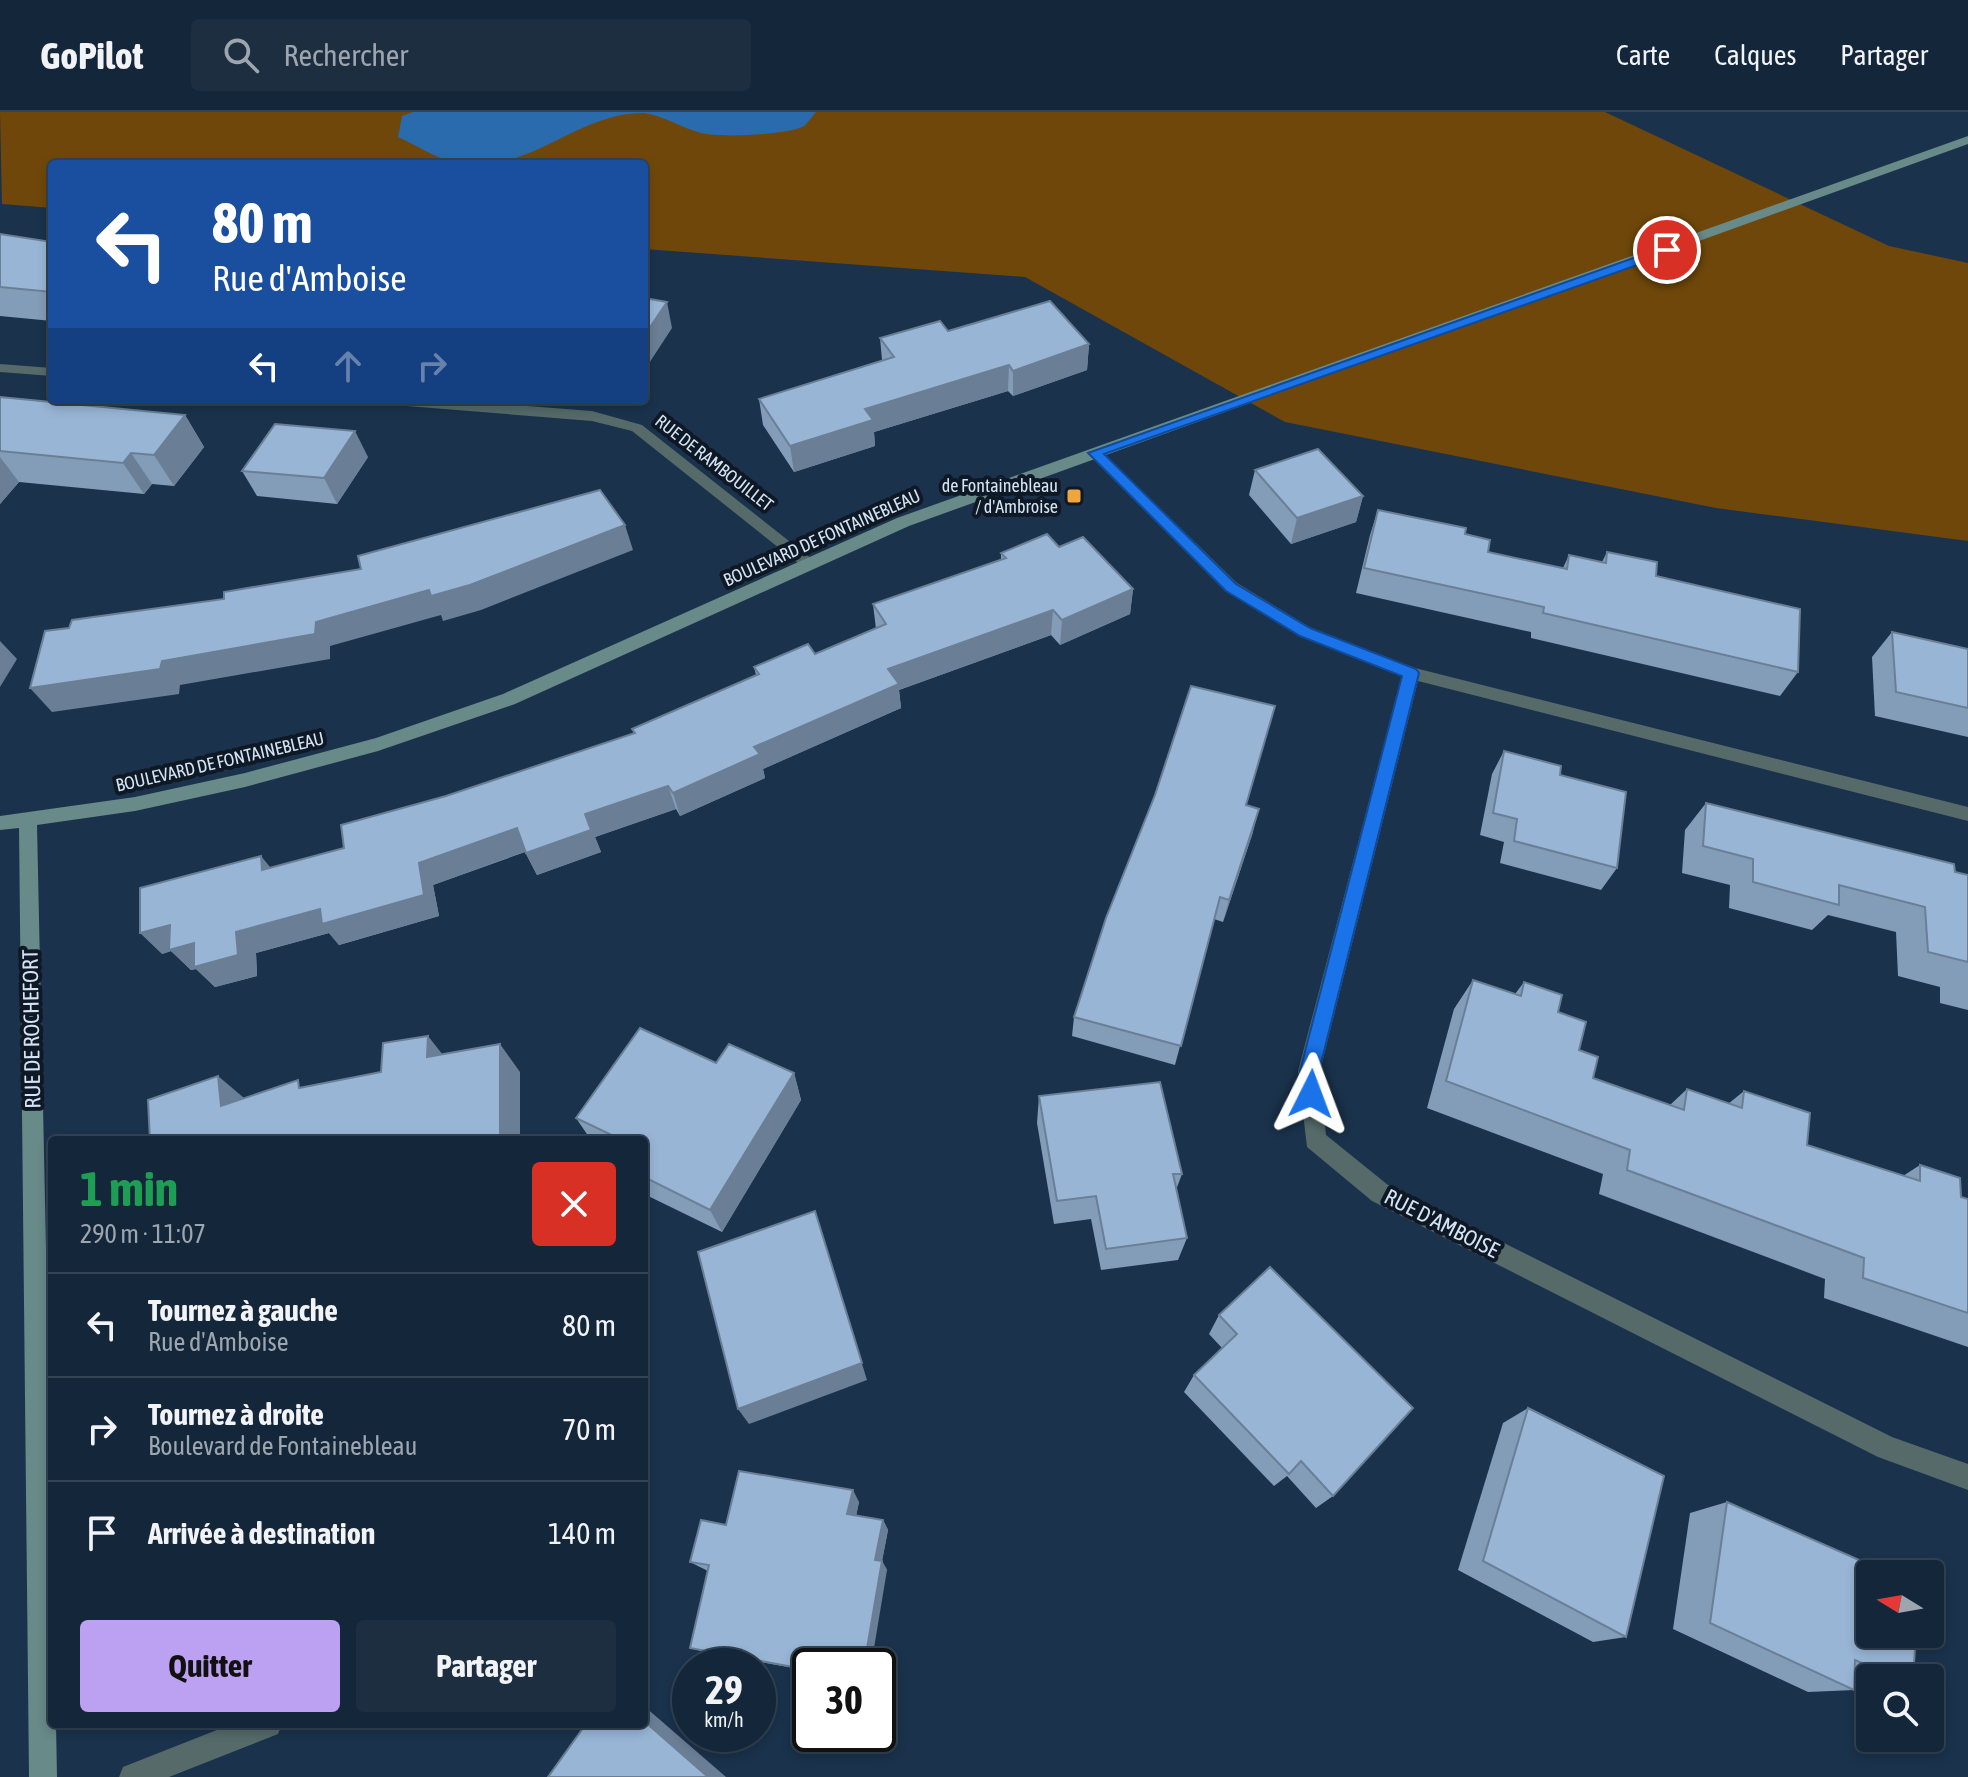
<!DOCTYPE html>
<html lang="fr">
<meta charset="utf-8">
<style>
:root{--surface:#142639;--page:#1d2e41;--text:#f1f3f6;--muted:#9da5ae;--line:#334353;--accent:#bca0f2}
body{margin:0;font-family:"Asap Condensed",sans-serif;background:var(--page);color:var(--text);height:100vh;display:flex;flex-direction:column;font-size:30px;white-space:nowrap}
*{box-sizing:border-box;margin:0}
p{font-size:26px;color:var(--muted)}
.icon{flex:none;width:44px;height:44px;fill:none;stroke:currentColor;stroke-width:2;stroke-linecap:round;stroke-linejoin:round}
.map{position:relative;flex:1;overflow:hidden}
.panel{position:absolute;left:48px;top:1024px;width:600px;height:592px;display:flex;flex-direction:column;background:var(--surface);border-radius:8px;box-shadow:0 4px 12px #0003,0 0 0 2px var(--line)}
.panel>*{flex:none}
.top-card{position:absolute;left:48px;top:48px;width:600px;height:244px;border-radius:8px;box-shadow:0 4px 12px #0003,0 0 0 2px var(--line);background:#1a4fa0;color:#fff;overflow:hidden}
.needle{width:52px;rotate:281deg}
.buttons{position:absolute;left:1856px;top:1448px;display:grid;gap:16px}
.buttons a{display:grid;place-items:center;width:88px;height:88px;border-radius:8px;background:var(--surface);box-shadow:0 4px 12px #0003,0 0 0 2px var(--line);font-size:40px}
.speed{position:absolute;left:672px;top:1536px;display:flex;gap:16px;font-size:40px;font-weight:700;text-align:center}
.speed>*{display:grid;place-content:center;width:104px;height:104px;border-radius:50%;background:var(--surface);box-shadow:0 4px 12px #0003,0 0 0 2px var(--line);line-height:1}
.speed small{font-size:20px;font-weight:400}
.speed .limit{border:4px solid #111;border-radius:12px;background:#fff;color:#111}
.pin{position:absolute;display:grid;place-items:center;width:68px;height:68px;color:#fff;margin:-34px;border:4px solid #fff;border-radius:50%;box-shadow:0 2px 8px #0007}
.me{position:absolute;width:88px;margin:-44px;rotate:3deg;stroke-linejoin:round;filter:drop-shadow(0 0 6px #0008)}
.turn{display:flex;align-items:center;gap:28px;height:168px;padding:0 32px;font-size:36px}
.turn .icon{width:104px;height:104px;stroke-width:2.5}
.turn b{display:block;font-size:56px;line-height:68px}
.lanes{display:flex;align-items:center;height:76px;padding:0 32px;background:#0003;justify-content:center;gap:40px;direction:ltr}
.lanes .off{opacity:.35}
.round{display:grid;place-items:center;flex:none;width:84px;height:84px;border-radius:8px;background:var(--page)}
.summary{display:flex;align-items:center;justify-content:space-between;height:136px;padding:0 32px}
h1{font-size:48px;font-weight:700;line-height:60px;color:#1e9e55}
.cta{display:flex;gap:16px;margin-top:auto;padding:16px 32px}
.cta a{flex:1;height:92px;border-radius:8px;background:var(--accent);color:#111;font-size:32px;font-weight:700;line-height:92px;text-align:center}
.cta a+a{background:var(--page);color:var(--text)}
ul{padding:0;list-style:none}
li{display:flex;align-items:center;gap:24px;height:104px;padding:0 32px;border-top:2px solid var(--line)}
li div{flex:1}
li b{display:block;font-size:30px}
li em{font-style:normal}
header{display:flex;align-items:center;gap:48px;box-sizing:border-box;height:112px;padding:0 40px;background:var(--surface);border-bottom:2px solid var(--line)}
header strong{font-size:38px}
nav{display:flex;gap:44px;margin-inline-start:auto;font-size:28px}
.search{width:560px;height:72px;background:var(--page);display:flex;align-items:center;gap:20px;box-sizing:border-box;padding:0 28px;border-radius:8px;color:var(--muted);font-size:30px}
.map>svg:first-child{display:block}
.green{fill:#6f470a}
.water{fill:#296bad}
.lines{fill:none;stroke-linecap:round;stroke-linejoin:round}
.street{fill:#556a69;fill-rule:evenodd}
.secondary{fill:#688a88;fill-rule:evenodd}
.wall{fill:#839cb7}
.shaded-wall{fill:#6a7f95}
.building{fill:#98b5d5;stroke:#6a7f95;stroke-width:2}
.route{fill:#1a73e8;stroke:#114b97;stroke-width:2}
.poi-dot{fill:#f0a63f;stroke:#0f1925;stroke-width:3}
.labels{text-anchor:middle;stroke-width:8;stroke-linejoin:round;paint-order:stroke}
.far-street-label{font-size:18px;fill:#d5e4f5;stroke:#0f1925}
.far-poi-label{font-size:18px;fill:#d5e4f5;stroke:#0f1925;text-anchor:end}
.street-label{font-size:22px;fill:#d5e4f5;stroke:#0f1925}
</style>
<header>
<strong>GoPilot</strong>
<div class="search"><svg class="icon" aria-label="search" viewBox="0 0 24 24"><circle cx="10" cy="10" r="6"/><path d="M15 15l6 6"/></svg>Rechercher</div>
<nav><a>Carte</a><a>Calques</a><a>Partager</a></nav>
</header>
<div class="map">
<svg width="1968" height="1665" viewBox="0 0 1968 1665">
<rect width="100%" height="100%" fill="#1a324c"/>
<path class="green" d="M0,0H1605L1889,134L1968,151V429L1716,396L1285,310L1025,165L644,137V52H52V96L2,92Z"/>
<path class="water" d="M413,0H816C812,4 808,11 804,14C788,23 719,26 701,21C682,16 664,4 644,1C575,0 526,67 454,50C435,46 416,33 398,25L402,4Z"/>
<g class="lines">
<g class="street">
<path d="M0,252L52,256V264L0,260Z"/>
<path d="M387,288H450L592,299L642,313L817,451L809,457L803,455L632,319L592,309L394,293Z"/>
<path d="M1095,336L1100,338L1237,471L1311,516L1415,556L1968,695V709L1418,569L1320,959L1326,1023L1388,1073L1892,1325L1968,1352V1378L1878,1345L1372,1089L1307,1035L1298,959L1402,564L1299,524L1225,479L1090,344V338Z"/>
<path d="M232,1612H282L278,1622L169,1665H119L123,1655Z"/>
</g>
<path class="secondary" d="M1968,24V32L909,414L515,592L378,639L245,675L135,699L37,713L52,1416V1612H56L57,1665H29L19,716L0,718V704L135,685L245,661L376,626L503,582L897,406Z"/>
</g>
<g class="wall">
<path d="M0,122L52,130V209L0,204Z"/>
<path d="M948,219L1089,232L1087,258L1013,284L1008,279L874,320L875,334L794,360L763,313L759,287L882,248L880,226Z"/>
<path d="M0,285L185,303L204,335L174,374L152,372L144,382L19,370L0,392Z"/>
<path d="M368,345L337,392L257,384L242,359Z"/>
<path d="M1255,358L1363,384L1356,410L1291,432L1249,383Z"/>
<path d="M1378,398L1465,422L1488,440L1563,456L1569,443L1602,450L1607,440L1656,464L1798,560L1780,584L1531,526V520L1356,481L1370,423Z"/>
<path d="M1059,435L1133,477L1130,502L1060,533L1051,523L899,578L901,596L763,657L765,666L680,704L676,697L595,725L601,740L537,763L525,740L433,773L439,804L339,833L329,821L256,841L257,864L215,875L196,857L191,858L171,839L162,842L270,756L344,736L446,684L634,622L632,617L756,563L754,555L815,542L876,517L873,492L1001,448V441Z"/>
<path d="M1892,520L1968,537V625L1875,604L1872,545Z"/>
<path d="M1504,639L1560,663L1617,756L1601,778L1500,751L1504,730L1480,723L1492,662Z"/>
<path d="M1706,691L1968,763V898L1940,891V875L1898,864L1896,820L1828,803L1812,818L1729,796L1730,773L1682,761L1685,718Z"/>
<path d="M1246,693L1253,720L1223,810L1214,807L1175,953L1072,924L1074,905Z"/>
<path d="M1473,868L1515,882L1524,870L1558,900L1593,966L1670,993L1687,977L1728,992L1744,979L1807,1033L1903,1064L1920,1053L1961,1085L1968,1087V1235L1824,1186L1825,1167L1599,1082L1603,1062L1427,996L1454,897Z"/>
<path d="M794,961L801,988L722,1120L644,1082V1028H591L576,1006Z"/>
<path d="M1039,984L1182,1062L1176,1078L1187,1126L1178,1148L1101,1158L1091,1107L1054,1112L1037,1011Z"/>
<path d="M1270,1155L1333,1384L1316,1396L1287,1364L1274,1374L1184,1280L1194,1263L1222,1236L1209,1222L1219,1203Z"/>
<path d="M1528,1296L1626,1525L1593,1530L1458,1458L1503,1311Z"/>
<path d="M859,1390L856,1404L883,1408L888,1418L882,1449L887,1458L810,1554V1559L705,1540L690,1536L708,1459L690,1450L726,1413Z"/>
<path d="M1727,1390L1913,1566H1870V1576H1865L1854,1571V1578L1808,1580L1673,1517L1690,1401Z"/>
</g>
<g class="shaded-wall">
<path d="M667,190L672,216L644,259V224Z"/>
<path d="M1089,232L1087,258L1013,284V259Z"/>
<path d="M1009,253L1008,279L874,320L875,334L794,360L790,334L865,297Z"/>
<path d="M185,303L204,335L174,374L154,343Z"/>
<path d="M355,319L368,345L337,392L324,366Z"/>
<path d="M131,341L152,372L144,382L123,351Z"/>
<path d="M0,345L19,370L0,392Z"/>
<path d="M1363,384L1356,410L1291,432L1297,406Z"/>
<path d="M625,413L633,438L481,498L443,509L441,503L330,534V547L180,573L179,582L52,600L30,576L162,549L316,510Z"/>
<path d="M1133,477L1130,502L1060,533L1062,508Z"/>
<path d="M1053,498L1051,523L899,578L901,596L763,657L765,666L680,704L673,681L888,557Z"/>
<path d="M0,529L17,547L0,575Z"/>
<path d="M668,674L676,697L595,725L601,740L537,763L526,741L585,702Z"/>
<path d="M1259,697L1253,720L1223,810L1229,788Z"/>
<path d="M517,716L529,738L433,773L439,804L339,833L329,821L256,841L257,864L215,875L196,857L191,858L171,839L162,842L140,821L170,813L236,820L419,751Z"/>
<path d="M261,744L279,766L262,758Z"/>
<path d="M428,924L450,952L427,945Z"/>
<path d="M500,932L520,960V1028H500Z"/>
<path d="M794,961L801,988L722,1120L710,1098Z"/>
<path d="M218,964L250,991L221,994Z"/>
<path d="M815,1099L867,1268L749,1312L738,1297Z"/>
<path d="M853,1378L859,1390L854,1413L847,1402Z"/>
<path d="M883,1408L888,1418L882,1449L887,1458L871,1554H864L875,1448Z"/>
<path d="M644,1594L726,1665H708L644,1609Z"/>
</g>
<g class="building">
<path d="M0,122L52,130V180L0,175Z"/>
<path d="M644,186L667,190L644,224Z"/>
<path d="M1050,189L1089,232L1013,259L1009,253L865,297L873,308L790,334L759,287L894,245L880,226L940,209L948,219Z"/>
<path d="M0,285L185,303L154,343L131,341L123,351L0,339Z"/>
<path d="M275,312L355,319L324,366L242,359Z"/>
<path d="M1318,337L1363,384L1297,406L1255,358Z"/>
<path d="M600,378L625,413L470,473L431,484L429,478L316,510L315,522L162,549L160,557L30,576L45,519L69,516L72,508L224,487V480L361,457L358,444Z"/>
<path d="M1378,398L1466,416L1465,422L1490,428L1488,440L1567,457L1569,443L1606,451L1607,440L1657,450L1656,464L1800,497L1798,560L1543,501L1544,495L1364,456Z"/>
<path d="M1047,422L1059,435L1083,425L1133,477L1062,508L1053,498L888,557L899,572L754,635L760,642L673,681L668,674L585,702L591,718L526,741L517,716L419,751L424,783L322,812L320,797L236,820L238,843L194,855V831L169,838L170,813L140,821V776L261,744L262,758L344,736L341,713L446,684L635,621L632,617L759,562L754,555L808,532L815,542L886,512L873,492L1006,446L1001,441Z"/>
<path d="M1892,520L1968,537V596L1896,580Z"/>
<path d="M1191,574L1275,594L1246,693L1259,697L1229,788L1220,785L1181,934L1074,905L1106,806L1155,683Z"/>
<path d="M1504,639L1561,654L1560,663L1626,680L1617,756L1514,729L1517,707L1493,701Z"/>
<path d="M1706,691L1954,752L1955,760L1968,763V850L1928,840L1925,795L1839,773V793L1753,770V747L1703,734Z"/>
<path d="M1473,868L1521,884L1524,870L1562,883L1558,900L1586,910L1579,938L1598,945L1593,966L1684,998L1687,977L1742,996L1744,979L1810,1001L1807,1033L1920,1069V1053L1960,1066L1961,1085L1968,1087V1201L1863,1166L1864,1146L1627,1058L1630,1038L1446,969Z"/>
<path d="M640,916L716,951L729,932L794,961L710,1098L644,1065V1028H622L576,1006Z"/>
<path d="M428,924L427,945L500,932V1028H150L148,988L218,964L221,994L298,968L299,976L381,960L383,931Z"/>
<path d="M1160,970L1182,1062H1173L1187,1126L1106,1137L1096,1084L1057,1089L1039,984Z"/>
<path d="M815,1099L862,1251L738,1297L698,1140Z"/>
<path d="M1270,1155L1413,1296L1333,1384L1301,1349L1289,1362L1194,1263L1237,1222L1219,1203Z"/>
<path d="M1528,1296L1664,1364L1626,1525L1483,1449Z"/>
<path d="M739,1359L853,1378L847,1402L883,1408L875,1448L882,1449L864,1554H810V1558L690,1536L709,1453L690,1450L701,1408L726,1413Z"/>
<path d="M1727,1390L1891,1462H1870V1522H1916L1913,1566H1896L1855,1548L1854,1578L1710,1511Z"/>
<path d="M644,1609L708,1665H548L586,1612H644Z"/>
</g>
<path class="route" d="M1667,134L1671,135V141L1104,342L1236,472L1310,516L1416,557L1419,561L1319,959L1321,982L1318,988L1311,991L1304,988L1300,959L1402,564L1300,524L1226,479L1088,341Z"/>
<rect class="poi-dot" x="1066" y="376" width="16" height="16" rx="4"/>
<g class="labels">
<g class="far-street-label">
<text transform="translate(714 351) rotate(38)" y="6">RUE DE RAMBOUILLET</text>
<text transform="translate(822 426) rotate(-24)" y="6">BOULEVARD DE FONTAINEBLEAU</text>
<text transform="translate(220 650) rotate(-13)" y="6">BOULEVARD DE FONTAINEBLEAU</text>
</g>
<g class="far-poi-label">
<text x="1058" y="380">de Fontainebleau<tspan x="1058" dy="21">/ d'Ambroise</tspan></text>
</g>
<g class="street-label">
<text transform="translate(31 917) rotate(-91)" y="8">RUE DE ROCHEFORT</text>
<text transform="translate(1442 1111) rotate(27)" y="8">RUE D'AMBOISE</text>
</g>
</g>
</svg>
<div class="buttons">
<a><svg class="needle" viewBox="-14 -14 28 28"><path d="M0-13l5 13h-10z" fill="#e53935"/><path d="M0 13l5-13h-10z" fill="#9da5ae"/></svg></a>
<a><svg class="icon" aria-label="search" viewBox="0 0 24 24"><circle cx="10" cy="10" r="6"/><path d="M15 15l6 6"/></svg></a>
</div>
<div class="speed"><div>29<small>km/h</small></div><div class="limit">30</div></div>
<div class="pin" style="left:1667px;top:138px;background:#d93025"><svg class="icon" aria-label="arrive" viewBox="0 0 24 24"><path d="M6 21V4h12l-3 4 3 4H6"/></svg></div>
<svg class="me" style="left:1311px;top:982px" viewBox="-20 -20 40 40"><path d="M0-17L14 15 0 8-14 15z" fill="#1a73e8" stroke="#fff" stroke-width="4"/></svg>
<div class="top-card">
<div class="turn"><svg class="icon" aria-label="left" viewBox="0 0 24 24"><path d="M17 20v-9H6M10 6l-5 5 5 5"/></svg><div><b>80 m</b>Rue d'Amboise</div></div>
<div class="lanes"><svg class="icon" aria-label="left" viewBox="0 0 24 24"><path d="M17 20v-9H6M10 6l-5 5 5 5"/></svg><svg class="icon off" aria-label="ahead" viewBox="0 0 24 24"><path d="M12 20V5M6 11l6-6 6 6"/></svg><svg class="icon off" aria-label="right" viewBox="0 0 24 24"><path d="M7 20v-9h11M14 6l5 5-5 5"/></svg></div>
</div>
<section class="panel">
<div class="summary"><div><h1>1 min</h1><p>290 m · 11:07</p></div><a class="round" style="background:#d93025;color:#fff"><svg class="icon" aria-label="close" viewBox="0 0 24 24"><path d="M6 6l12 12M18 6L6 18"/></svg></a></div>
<ul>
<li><svg class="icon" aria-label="left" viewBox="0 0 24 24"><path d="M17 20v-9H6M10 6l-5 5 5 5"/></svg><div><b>Tournez à gauche</b><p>Rue d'Amboise</p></div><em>80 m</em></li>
<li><svg class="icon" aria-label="right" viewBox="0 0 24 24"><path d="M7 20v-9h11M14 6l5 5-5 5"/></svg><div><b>Tournez à droite</b><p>Boulevard de Fontainebleau</p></div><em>70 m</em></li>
<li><svg class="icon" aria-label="arrive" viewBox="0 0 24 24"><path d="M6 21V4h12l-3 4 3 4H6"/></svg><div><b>Arrivée à destination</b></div><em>140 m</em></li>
</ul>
<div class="cta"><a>Quitter</a><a>Partager</a></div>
</section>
</div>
